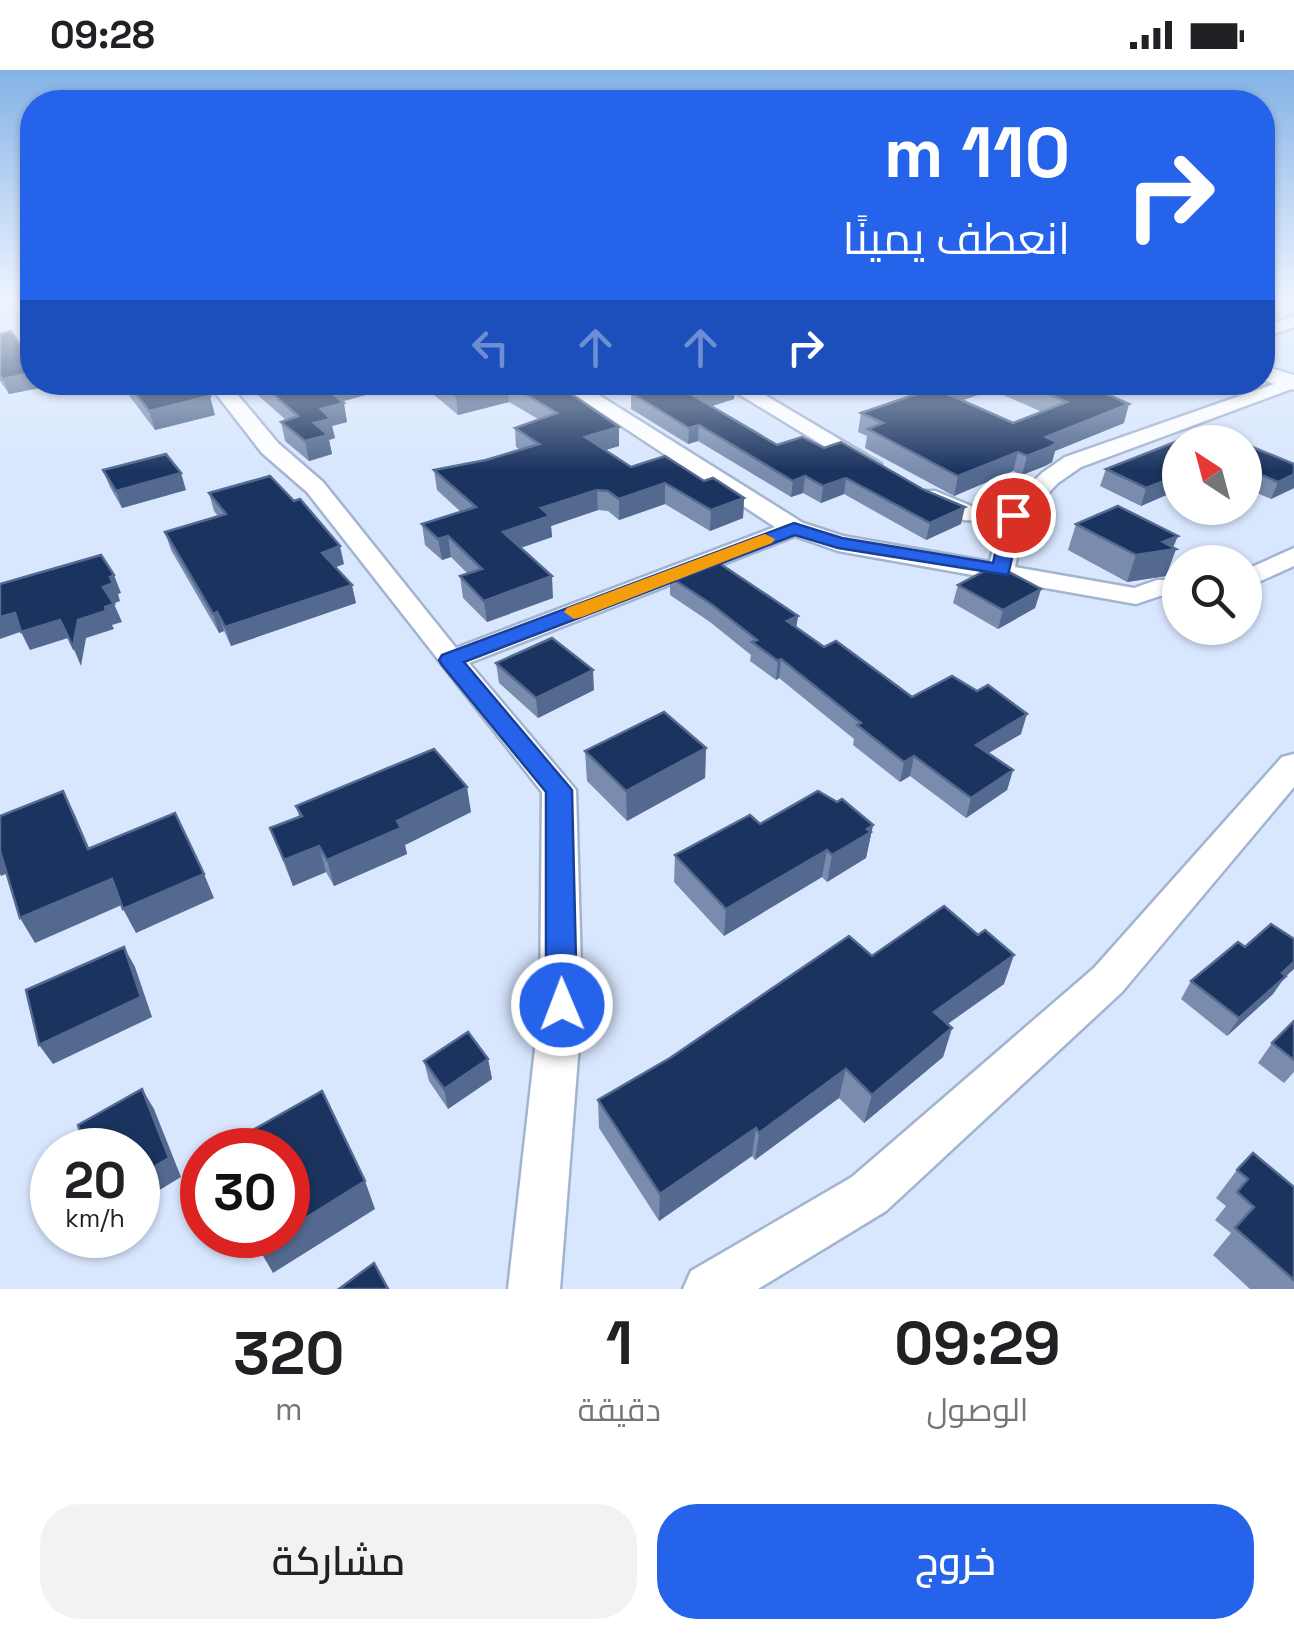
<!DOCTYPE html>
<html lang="ar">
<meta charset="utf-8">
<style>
:root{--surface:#fff;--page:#f2f2f2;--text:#202124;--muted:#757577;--accent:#2563eb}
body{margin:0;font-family:"Space Grotesk",Cairo,sans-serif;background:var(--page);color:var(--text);direction:rtl;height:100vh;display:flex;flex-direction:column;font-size:38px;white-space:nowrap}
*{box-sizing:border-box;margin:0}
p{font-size:32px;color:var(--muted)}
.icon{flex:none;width:55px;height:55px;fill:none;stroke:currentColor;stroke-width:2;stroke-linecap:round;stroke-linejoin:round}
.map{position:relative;height:1219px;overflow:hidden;direction:ltr}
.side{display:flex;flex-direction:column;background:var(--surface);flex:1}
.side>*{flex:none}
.hud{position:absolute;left:20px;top:20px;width:1255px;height:305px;border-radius:40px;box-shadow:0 2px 8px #0004;direction:rtl;background:#2563eb;color:#fff;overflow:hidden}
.needle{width:65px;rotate:324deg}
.buttons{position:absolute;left:1162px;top:355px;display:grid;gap:20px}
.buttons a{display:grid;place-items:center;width:100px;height:100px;border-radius:50%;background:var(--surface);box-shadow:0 2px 8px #0004;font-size:50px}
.speed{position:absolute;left:30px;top:1058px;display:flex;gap:20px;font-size:50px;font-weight:700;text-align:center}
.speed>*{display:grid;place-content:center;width:130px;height:130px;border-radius:50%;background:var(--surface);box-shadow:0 2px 8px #0004;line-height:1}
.speed small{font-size:25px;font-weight:400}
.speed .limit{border:15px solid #d22;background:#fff;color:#111}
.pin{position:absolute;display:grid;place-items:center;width:85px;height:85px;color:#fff;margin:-42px;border:5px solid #fff;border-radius:50%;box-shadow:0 2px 10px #0007}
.me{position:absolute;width:110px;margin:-55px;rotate:359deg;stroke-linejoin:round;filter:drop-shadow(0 0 8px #0008)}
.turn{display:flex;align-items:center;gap:35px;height:210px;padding:0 40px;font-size:45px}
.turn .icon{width:130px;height:130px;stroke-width:2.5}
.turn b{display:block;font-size:70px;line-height:85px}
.lanes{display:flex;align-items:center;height:95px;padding:0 40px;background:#0003;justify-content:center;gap:50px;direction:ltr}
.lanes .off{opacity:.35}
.eta{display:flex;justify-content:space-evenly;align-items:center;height:170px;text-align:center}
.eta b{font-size:60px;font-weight:600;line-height:70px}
.action{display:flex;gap:20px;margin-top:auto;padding:20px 40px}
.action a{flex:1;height:115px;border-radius:40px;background:var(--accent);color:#fff;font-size:40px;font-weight:600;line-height:115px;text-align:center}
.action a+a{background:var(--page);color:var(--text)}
.status{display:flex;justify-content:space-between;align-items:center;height:70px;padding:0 50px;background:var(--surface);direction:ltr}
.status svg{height:28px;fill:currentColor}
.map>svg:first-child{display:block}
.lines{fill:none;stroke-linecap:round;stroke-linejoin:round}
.minor-casing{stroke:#a3b4d1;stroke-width:5}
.tertiary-casing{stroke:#a3b4d1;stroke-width:4}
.minor{fill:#fff;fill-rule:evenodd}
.tertiary{fill:#fff;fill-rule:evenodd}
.wall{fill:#798cae;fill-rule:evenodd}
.shaded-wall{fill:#53698f}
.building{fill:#1a335f;stroke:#53698f;stroke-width:2.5}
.route{fill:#2563eb;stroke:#184099;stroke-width:2.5}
.slow{fill:#f59e0b}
</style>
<div class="status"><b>09:28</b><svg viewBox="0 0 49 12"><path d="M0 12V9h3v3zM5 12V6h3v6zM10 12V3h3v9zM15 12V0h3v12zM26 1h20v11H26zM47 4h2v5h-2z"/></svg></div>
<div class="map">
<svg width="1294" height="1219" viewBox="0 0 1294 1219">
<rect width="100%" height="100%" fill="#d8e6fe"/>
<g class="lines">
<g class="minor-casing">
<g id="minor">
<path d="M1294,246V257L1262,268V257Z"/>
<path d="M1294,307V318L1081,397L1058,413L1025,447L1015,497L1134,518L1157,510H1180V526H1160L1136,534L838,481L795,466L469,593L576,720L582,935L560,1219H508L540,935L542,722L307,422L262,383L207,312H227L278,373L323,412L456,578L775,457L555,312H578L803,453L843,466L990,492L999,452L964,450L919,431L915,426L919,421H935L976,438H1007L1042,403L1065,387Z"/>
<path d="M719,312H743L881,394L870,401L862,399Z"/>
<path d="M1294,478V496L1245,518V500Z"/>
<path d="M1294,684V717L1122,922L886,1141L758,1219H683L691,1201L852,1107L1094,898L1282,687Z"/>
</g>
</g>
<g class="tertiary-casing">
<path id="tertiary" d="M1262,295L1294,305V320L1262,310Z"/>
</g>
<use href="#minor" class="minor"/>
<use href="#tertiary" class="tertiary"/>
</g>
<g class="wall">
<path d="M0,264L45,317L9,324L0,311Z"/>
<path d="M119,312H198L215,345L155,360Z"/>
<path d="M243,312H413L341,332L347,352L332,356L335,368L329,370L332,384L309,391L285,371L281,352L286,350Z"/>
<path d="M419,312H554L619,357V376L605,380L631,397L704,411L744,428L743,448L710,461L665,434L619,450L608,441L598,440L551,456L552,467L521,478L553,528L487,552L463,528L460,506L468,504L451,487L442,490L425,475L422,454L461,442L437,420L434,400L486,390L521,380L516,377L515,358L538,349L509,332L458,345Z"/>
<path d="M642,312H733L735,314L734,329L711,336L777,375L961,454L926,470L844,424L821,433L803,423L791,427L698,371L688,374L631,339V323L651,317Z"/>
<path d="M827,312H892L853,325Z"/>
<path d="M908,312H1093L1097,320L1124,353L1055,381L1052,392L1045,396L1022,405L1013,401L954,426L865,378L867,366L858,362L861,343L908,326L906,321ZM992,320L1042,342L1013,353L962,330Z"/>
<path d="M1180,372V419L1141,436L1100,416L1106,399Z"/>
<path d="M1245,374L1294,394V418L1271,429L1245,418Z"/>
<path d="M103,400L186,420L122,438L110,417Z"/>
<path d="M209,423L344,494L335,497L356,533L231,576L224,561L219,563L171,480L165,462L218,446L214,441Z"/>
<path d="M1076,454L1176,479L1166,506L1127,512L1068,480Z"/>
<path d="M670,507L798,546L796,558L824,577L912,627L1021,664L988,683L1013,700L1007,720L966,748L910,706L900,712L853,675L854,669L779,608L776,610L750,591L751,585L710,552L670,525Z"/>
<path d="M958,515L1041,519L1035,538L998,559L953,533Z"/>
<path d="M1167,520H1180V539L1164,530Z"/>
<path d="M496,593L594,620L538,648L499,613Z"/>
<path d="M706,678L705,708L627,751L587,711L585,681Z"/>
<path d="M296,736L471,742L405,775L407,784L334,816L326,802L293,816L270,758L299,746Z"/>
<path d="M760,754L873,755L866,788L827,812L822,807L724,866L674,812L675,785Z"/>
<path d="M872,886L1004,914L947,954L952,958L943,987L864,1053L839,1028L755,1090L752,1086L659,1151L599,1058L598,1030Z"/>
<path d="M1284,908L1273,924L1227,966L1181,929L1191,911Z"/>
<path d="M1294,951V1002L1284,1013L1258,993L1272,973Z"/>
<path d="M488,989L492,1009L448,1039L429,1011L424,991Z"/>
<path d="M1237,1100L1294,1117V1219H1250L1213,1185L1231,1163L1215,1150L1226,1136L1216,1128Z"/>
</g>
<g class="shaded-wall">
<path d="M32,303V312H44L45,317L9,324L3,309Z"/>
<path d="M341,312H413L328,335L324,317Z"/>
<path d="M762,312H779L761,318Z"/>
<path d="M855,312H892L853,325Z"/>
<path d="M966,312H994L992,320L938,339L941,321Z"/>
<path d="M507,313L509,332L458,345L456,326Z"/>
<path d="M735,314L734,329L694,342V326Z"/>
<path d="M210,326L215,345L155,360L149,341Z"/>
<path d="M344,333L347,352L332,356L335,368L329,370L332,384L309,391L305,371L321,339Z"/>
<path d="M1129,334L1124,353L1055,381L1052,392L1045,396L1022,405L1027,386L1046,367Z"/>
<path d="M699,355L698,371L688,374L689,358Z"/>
<path d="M619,357V376L586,386L585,367Z"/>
<path d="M1018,382L1013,401L954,426L958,406Z"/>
<path d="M181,403L186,420L122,438L116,421Z"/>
<path d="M1294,404V418L1271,429L1278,412Z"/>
<path d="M1180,405V419L1141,436L1146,418Z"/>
<path d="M805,406L803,423L791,427L793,411Z"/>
<path d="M846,408L844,424L821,433L823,416Z"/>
<path d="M665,413V434L619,450V429Z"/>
<path d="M597,420L598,440L551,456L552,467L505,483L503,462L541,438Z"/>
<path d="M744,428L743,448L710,461L711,440Z"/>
<path d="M965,437L961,454L926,470L930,453Z"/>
<path d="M448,466L451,487L442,490L438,469Z"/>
<path d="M1178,466L1172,480L1176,479L1166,506L1127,512L1136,485Z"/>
<path d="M340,476L344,494L326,501L322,483Z"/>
<path d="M114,505L121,523L118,524L120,531L110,535L103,517L110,507Z"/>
<path d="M552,506L553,528L487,552L484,531Z"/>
<path d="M352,515L356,533L231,576L225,557Z"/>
<path d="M1041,519L1035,538L998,559L1003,540Z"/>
<path d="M114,534L122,552L112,555L114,559L86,568L81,596L73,577L78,550Z"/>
<path d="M217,542L224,561L219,563L213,544Z"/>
<path d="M15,543L23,561L0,569V547Z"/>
<path d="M798,546L795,565L787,551Z"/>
<path d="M60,550L68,568L30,580L21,562Z"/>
<path d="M781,589L779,608L776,610L778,591Z"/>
<path d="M593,600L594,620L538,648L536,628Z"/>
<path d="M1027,644L1021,664L970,694L976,675Z"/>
<path d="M706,678L705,708L627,751L626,721Z"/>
<path d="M914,686L910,706L900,712L904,692Z"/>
<path d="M1013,700L1007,720L966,748L971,728Z"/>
<path d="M467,717L471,742L405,775L407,784L334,816L327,790L397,751Z"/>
<path d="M63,721L75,745L100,804L88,779Z"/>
<path d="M873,755L866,788L827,812L832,785Z"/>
<path d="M319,776L326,802L293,816L284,790Z"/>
<path d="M0,778L13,801L1,806L0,804Z"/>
<path d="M827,780L822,807L724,866L726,839Z"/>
<path d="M204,804L214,828L136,863L123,839Z"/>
<path d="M112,809L124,834L35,873L20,848Z"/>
<path d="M124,877L135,897L152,947L53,994L39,975Z"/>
<path d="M1014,885L1004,914L925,970L934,942Z"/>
<path d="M1294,892V899L1284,908L1273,924L1227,966L1239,948Z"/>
<path d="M952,958L943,987L864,1053L872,1025Z"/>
<path d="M488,989L492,1009L448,1039L444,1019Z"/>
<path d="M846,999L839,1028L755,1090L759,1063Z"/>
<path d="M142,1019L154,1039L181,1107L138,1133Z"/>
<path d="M756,1058L752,1086L659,1151L660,1124Z"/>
<path d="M365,1111L375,1139L273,1203L258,1177L277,1165H288V1159Z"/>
</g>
<g class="building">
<path d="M11,261L32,292V303L3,309L0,305V264Z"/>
<path d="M127,312H198L210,326L149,341Z"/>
<path d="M259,312H341L324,317L344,333L321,339L331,349L314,353L328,365L305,371L281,352L298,346Z"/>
<path d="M438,312H554L619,357L585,367L631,397L665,386L704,411L713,408L744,428L711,440L665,413L619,429L608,421L597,420L541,438L550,446L503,462L552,506L484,531L460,506L482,499L448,466L438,469L422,454L476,437L434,400L486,390L539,374L515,358L557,343L507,313L456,326Z"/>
<path d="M668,312H733L735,314L694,326L777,375L802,367L824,378L841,372L924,420L965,437L930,453L846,408L823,416L805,406L793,411L699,355L689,358L631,323Z"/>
<path d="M913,312H966L941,321L1013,353L1067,332L1020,312H1093L1098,315L1091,317L1129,334L1046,367L1057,372L1050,377L1027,386L1018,382L958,406L868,359L883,353L861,343L917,324Z"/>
<path d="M1208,359L1240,372H1180V405L1146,418L1106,399Z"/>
<path d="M1245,374L1294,394V404L1278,412L1245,398Z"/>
<path d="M166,384L181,403L116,421L103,400Z"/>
<path d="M270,406L294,431L300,429L340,476L322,483L352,515L225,557L217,542L213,544L165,462L226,444L209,423Z"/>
<path d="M1118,436L1178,466L1163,472L1176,479L1136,485L1076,454Z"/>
<path d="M101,485L114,505L110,507L113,513L103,517L114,534L105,537L106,541L78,550L73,577L60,550L21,562L15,543L0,547V514Z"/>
<path d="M713,489L798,546L787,551L824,577L836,571L912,627L952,606L977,621L988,615L1027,644L976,675L1013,700L971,728L914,686L904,692L857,655L861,653L781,589L778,591L752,572L757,570L711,534L670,507Z"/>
<path d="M996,495L1041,519L1003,540L958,515Z"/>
<path d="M1167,520H1180V527Z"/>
<path d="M552,568L593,600L536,628L496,593Z"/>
<path d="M664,642L706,678L626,721L585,681Z"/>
<path d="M434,679L467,717L397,751L401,758L327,790L319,776L284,790L270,758L302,746L296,736Z"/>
<path d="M63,721L88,779L175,743L204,804L123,839L112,809L20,848L0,781V746Z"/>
<path d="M818,721L837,732L842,729L873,755L867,759L871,762L832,785L827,780L726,839L675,785L750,745L760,754Z"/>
<path d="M944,836L978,865L985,860L1014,885L934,942L952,958L872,1025L846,999L759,1063L756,1058L660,1124L598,1030L670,988L849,866L872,886Z"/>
<path d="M1271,854L1294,869V892L1282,903L1286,906L1239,948L1191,911L1238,872L1245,877Z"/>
<path d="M124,877L141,927L39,975L26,920Z"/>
<path d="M1294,951V990L1272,973Z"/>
<path d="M468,962L488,989L444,1019L424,991Z"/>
<path d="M142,1019L169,1088L138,1106V1080H86L78,1055Z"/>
<path d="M322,1021L365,1111L288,1159V1080H222L221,1078Z"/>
<path d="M1253,1083L1294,1117V1210L1235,1158L1254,1137L1237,1122L1248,1109L1237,1100Z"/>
<path d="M254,1165H277L258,1177Z"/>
<path d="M374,1193L388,1219H339Z"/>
</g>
<linearGradient id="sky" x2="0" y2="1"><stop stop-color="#84b2e6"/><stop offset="0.57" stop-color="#edf4ff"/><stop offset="1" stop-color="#edf4ff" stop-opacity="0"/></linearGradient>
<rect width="1294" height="401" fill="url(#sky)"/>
<path class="route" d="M1013,440L1022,445L1008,505L838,478L795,465L464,592L572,720L577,935L573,945L562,949L550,945L546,935V722L442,595L439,590L442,585L794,453L842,468L993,493L1004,445Z"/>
<path class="slow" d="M765,464L775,469L772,473L582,547L574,549L564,542L567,538Z"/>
</svg>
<div class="buttons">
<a><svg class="needle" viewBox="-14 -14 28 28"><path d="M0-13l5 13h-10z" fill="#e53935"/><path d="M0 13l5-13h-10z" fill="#757577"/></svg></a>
<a><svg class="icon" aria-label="search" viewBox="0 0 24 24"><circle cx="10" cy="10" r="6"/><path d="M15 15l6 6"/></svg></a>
</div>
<div class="speed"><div>20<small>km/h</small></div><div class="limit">30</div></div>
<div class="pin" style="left:1013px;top:445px;background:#d93025"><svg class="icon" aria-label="arrive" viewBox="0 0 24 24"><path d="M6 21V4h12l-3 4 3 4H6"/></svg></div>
<svg class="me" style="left:562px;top:935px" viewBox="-20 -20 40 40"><circle r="17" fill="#2563eb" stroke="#fff" stroke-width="3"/><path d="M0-11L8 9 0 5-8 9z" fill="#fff"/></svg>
<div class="hud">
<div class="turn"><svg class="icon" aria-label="right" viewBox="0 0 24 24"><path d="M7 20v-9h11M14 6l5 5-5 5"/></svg><div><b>110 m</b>انعطف يمينًا</div></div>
<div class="lanes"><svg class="icon off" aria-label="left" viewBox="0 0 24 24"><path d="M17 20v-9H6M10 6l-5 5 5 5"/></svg><svg class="icon off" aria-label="ahead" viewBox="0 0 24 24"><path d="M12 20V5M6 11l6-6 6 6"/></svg><svg class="icon off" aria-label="ahead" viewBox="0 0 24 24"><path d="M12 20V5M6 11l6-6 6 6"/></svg><svg class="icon" aria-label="right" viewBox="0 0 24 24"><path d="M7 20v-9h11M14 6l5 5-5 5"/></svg></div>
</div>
</div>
<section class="side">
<div class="eta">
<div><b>09:29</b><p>الوصول</p></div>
<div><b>1</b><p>دقيقة</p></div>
<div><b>320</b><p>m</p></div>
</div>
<div class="action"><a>خروج</a><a>مشاركة</a></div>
</section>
